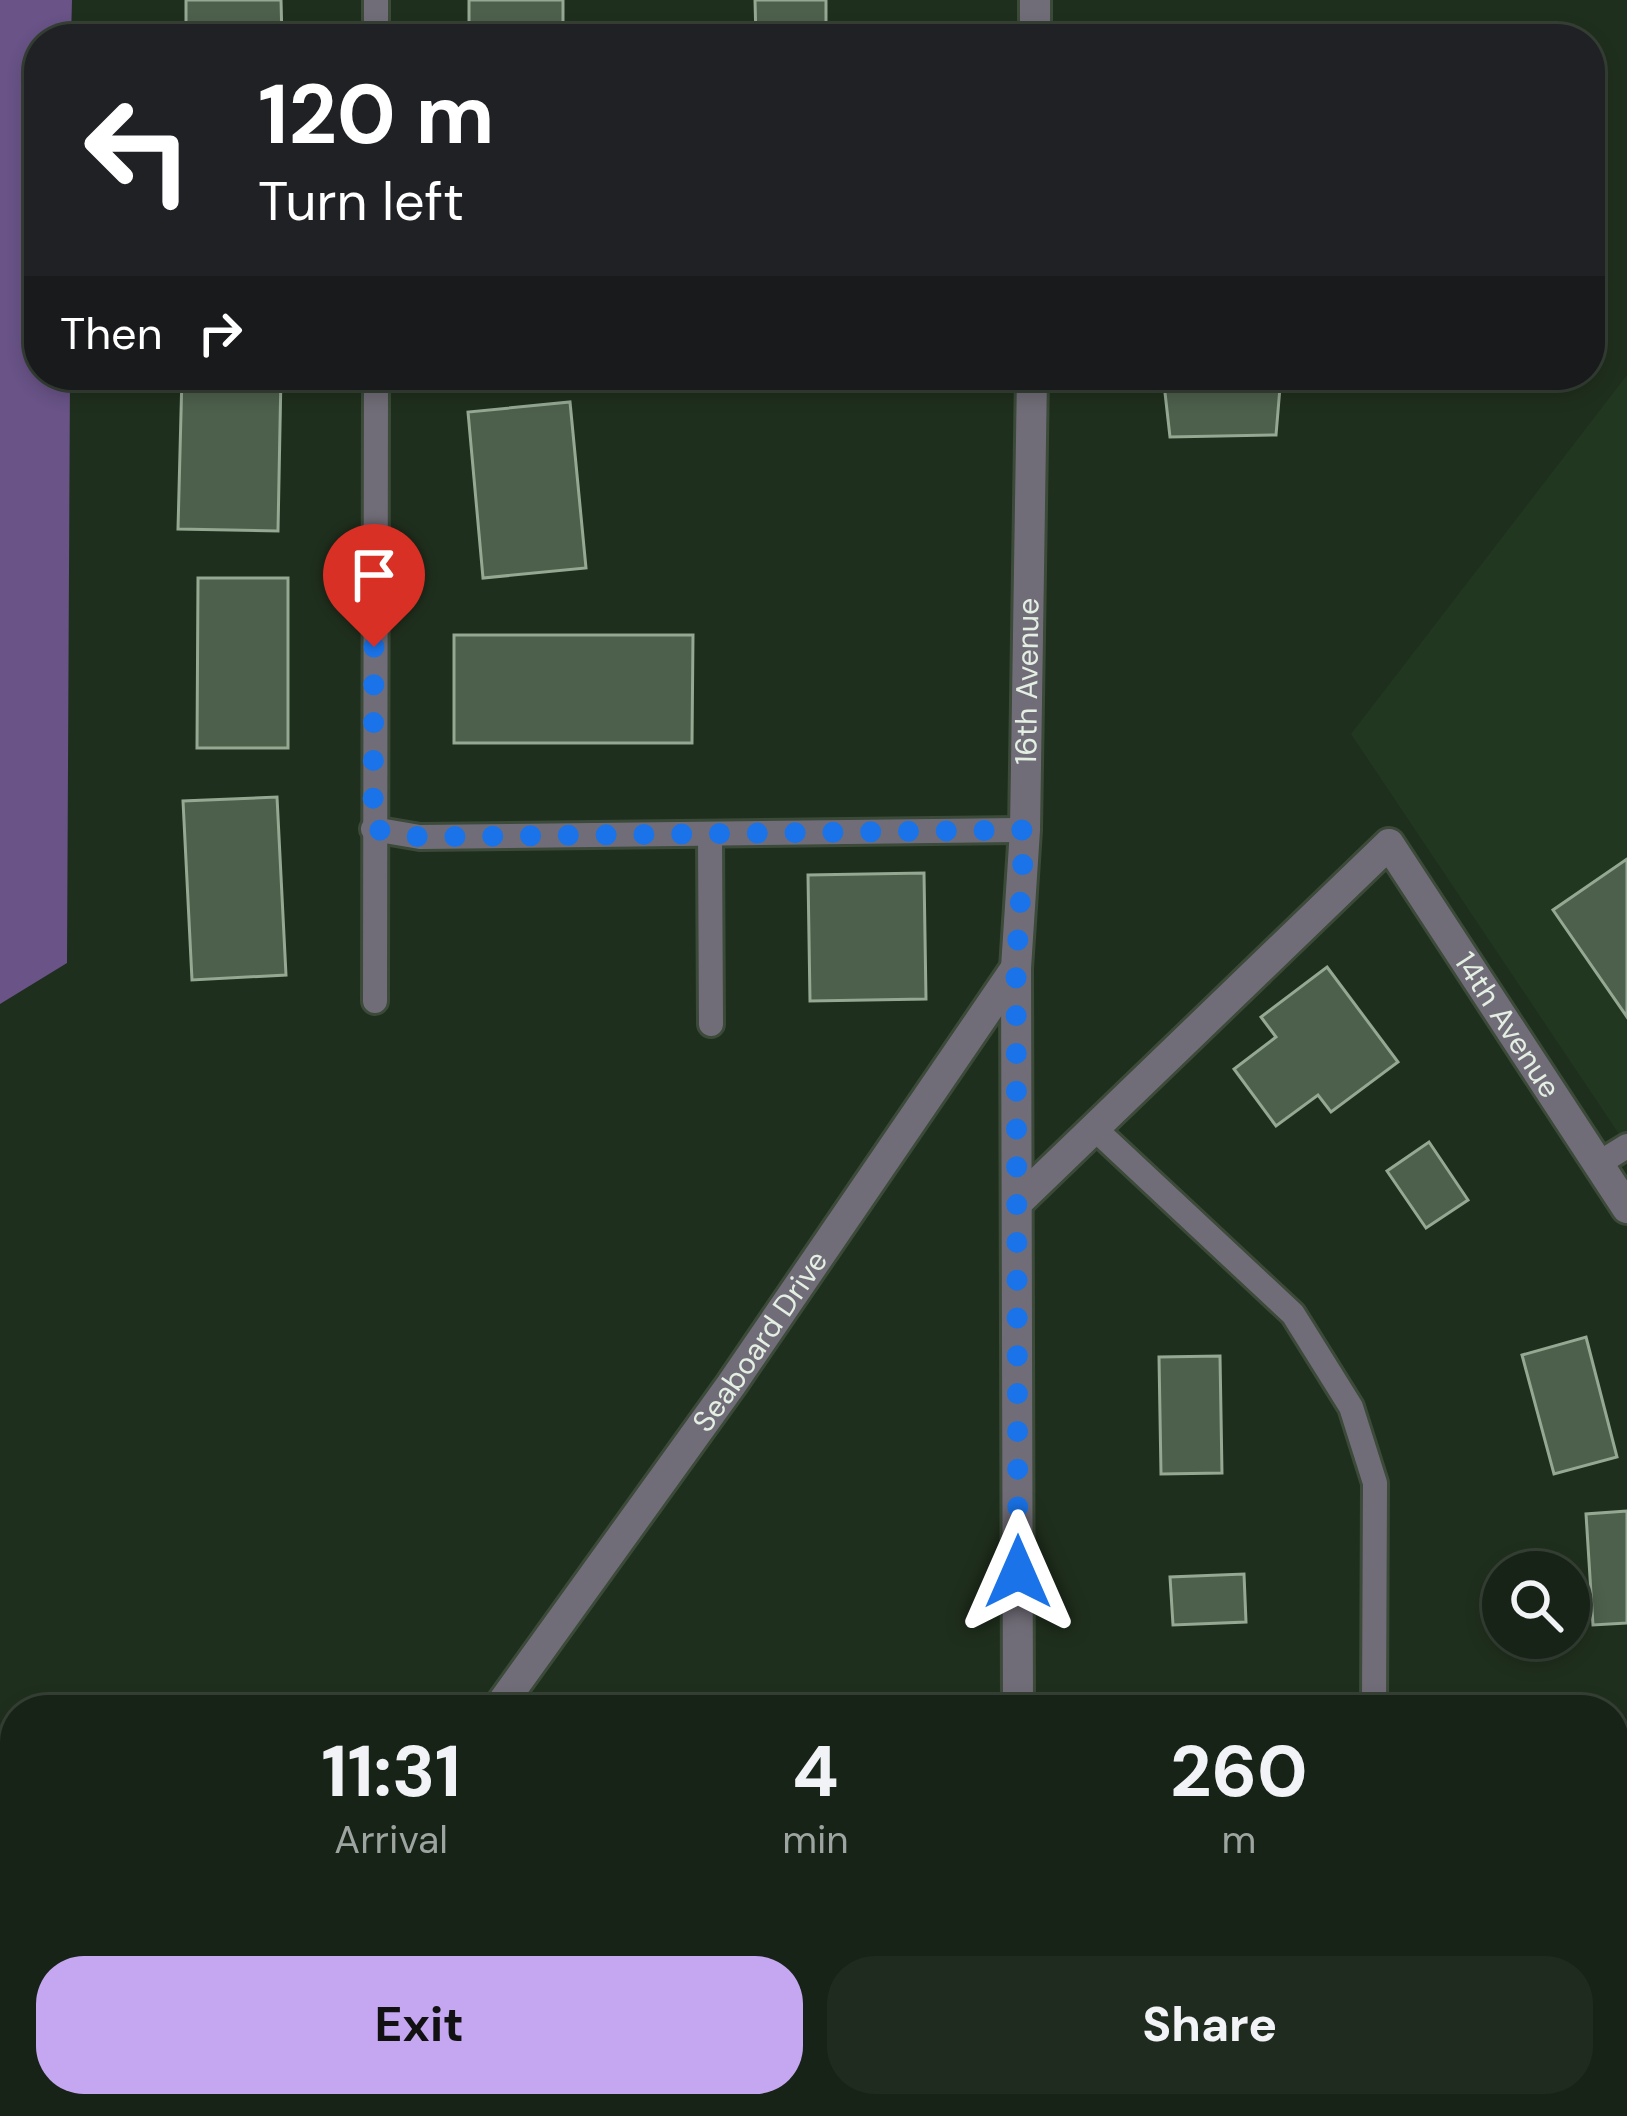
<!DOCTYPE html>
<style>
:root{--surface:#172316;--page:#202b1f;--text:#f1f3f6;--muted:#9ea4a1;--line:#364035;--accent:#c5a7f1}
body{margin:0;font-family:"DM Sans",sans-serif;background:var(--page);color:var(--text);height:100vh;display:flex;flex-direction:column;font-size:45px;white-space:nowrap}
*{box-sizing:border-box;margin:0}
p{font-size:39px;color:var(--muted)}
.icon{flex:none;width:66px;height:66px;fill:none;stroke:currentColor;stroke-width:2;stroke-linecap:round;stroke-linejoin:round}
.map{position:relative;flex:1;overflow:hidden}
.side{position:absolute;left:0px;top:1695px;width:1629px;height:423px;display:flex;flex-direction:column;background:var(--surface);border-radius:48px 48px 0 0;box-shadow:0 6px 18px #0003,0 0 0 3px var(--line)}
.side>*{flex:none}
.hud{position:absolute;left:24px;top:24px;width:1581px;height:366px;border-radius:48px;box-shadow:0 6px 18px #0003,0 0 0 3px var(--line);background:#202124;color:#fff;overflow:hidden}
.tools{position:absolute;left:1482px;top:1551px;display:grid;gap:24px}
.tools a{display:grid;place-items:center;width:108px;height:108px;border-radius:50%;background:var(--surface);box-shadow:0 6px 18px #0003,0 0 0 3px var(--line);font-size:60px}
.pin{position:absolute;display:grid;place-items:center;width:102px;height:102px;color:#fff;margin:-123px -51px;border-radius:50% 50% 50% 0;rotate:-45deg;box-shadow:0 0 12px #0007}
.pin .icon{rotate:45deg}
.me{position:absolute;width:132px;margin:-66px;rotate:0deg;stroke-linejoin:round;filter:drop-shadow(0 0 9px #0008)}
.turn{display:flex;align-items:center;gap:42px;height:252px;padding:0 36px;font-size:54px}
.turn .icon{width:156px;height:156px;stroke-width:2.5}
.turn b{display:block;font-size:84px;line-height:102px}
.then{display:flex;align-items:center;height:114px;padding:0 36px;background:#0003;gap:24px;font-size:45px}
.eta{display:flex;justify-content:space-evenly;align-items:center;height:204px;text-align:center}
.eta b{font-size:72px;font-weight:700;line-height:84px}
.primary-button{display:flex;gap:24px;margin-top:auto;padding:24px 36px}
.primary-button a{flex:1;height:138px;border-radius:48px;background:var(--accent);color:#111;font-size:48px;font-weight:700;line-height:138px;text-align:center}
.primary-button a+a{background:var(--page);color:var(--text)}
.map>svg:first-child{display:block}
.built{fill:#213720}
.water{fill:#695387}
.building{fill:#4d604c;stroke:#94a892;stroke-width:3}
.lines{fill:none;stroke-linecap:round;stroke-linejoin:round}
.service-casing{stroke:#3b4a39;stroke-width:30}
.minor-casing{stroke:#3b4a39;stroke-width:36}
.service{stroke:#716d78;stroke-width:24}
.minor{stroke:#716d78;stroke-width:30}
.route{stroke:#1a73e8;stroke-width:21;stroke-dasharray:0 37.8}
.labels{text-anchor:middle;stroke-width:12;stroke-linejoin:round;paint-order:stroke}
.street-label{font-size:30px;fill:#e4efe3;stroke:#152614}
</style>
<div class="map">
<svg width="1627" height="2116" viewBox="0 0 1627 2116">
<rect width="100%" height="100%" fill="#1f2f1d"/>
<path class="built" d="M1627,375V1146L1351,734Z"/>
<path class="water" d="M0,0H72L71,39H39V375H70L67,963L0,1004Z"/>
<g class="building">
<path d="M186,0H281L282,39H186Z"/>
<rect x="469" y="0" width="94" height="39"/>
<path d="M755,0H826V39H756Z"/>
<path d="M182,375H281L278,531L178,529Z"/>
<path d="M1163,375H1281L1276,435L1170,437Z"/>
<path d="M570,402L586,568L483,578L468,412Z"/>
<path d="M198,578H288V748H197Z"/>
<path d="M454,635H693L692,743H454Z"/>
<path d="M277,797L286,975L192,980L183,801Z"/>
<path d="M1627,859V1017L1553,910Z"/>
<path d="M924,873L926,999L810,1001L808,875Z"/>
<path d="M1327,967L1398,1062L1331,1112L1318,1095L1276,1126L1234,1069L1276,1037L1261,1017Z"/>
<path d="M1429,1142L1468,1200L1426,1228L1387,1171Z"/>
<path d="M1586,1337L1617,1457L1554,1474L1522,1355Z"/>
<path d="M1220,1356L1222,1473L1161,1474L1159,1357Z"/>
<path d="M1627,1511V1623L1593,1625L1586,1514Z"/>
<path d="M1244,1574L1246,1622L1173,1625L1170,1577Z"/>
</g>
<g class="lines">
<g class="service-casing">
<g id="service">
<path d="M376,0V39"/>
<path d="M373,829L420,837L1025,830"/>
<path d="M710,834L711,1024"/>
<path d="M375,1001L376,375"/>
<path d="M1094,1128L1293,1314L1351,1407L1375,1483L1374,1710"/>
<path d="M1598,1164L1627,1146"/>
<path d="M1374,2116V2103"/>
</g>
</g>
<g class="minor-casing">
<g id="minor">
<path d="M1035,39V0"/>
<path id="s1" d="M1020,1200L1389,844L1627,1208"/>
<path id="s2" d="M497,1710L731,1385L1016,968"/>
<path id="s3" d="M1018,1710L1016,968L1025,830L1032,375"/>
<path d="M1019,2103V2116"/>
<path d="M205,2116L215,2103"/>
</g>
</g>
<use href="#service" class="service"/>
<use href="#minor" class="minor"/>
</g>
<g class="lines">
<path class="route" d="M374,647L373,829L420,837L1025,830L1016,968L1018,1572"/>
</g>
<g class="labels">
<g class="street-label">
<text dy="10" stroke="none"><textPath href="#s3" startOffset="1029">16th Avenue</textPath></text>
<text dy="10" stroke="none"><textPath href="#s1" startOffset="729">14th Avenue</textPath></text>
<text dy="10" stroke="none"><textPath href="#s2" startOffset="453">Seaboard Drive</textPath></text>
</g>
</g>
</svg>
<div class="tools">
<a><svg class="icon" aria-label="search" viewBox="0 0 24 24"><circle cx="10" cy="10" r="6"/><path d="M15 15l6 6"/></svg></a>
</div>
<div class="pin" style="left:374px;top:647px;background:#d93025"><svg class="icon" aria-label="arrive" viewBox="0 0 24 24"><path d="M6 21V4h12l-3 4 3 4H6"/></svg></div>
<svg class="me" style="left:1018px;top:1572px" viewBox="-20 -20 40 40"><path d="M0-17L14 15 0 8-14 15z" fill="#1a73e8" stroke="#fff" stroke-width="4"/></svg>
<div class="hud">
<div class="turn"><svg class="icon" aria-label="left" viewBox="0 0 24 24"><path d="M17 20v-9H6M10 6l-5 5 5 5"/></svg><div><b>120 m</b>Turn left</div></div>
<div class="then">Then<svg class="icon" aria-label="right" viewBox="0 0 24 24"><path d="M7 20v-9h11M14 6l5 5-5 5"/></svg></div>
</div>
<section class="side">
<div class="eta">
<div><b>11:31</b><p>Arrival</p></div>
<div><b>4</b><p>min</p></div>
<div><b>260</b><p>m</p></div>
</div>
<div class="primary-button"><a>Exit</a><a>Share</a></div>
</section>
</div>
